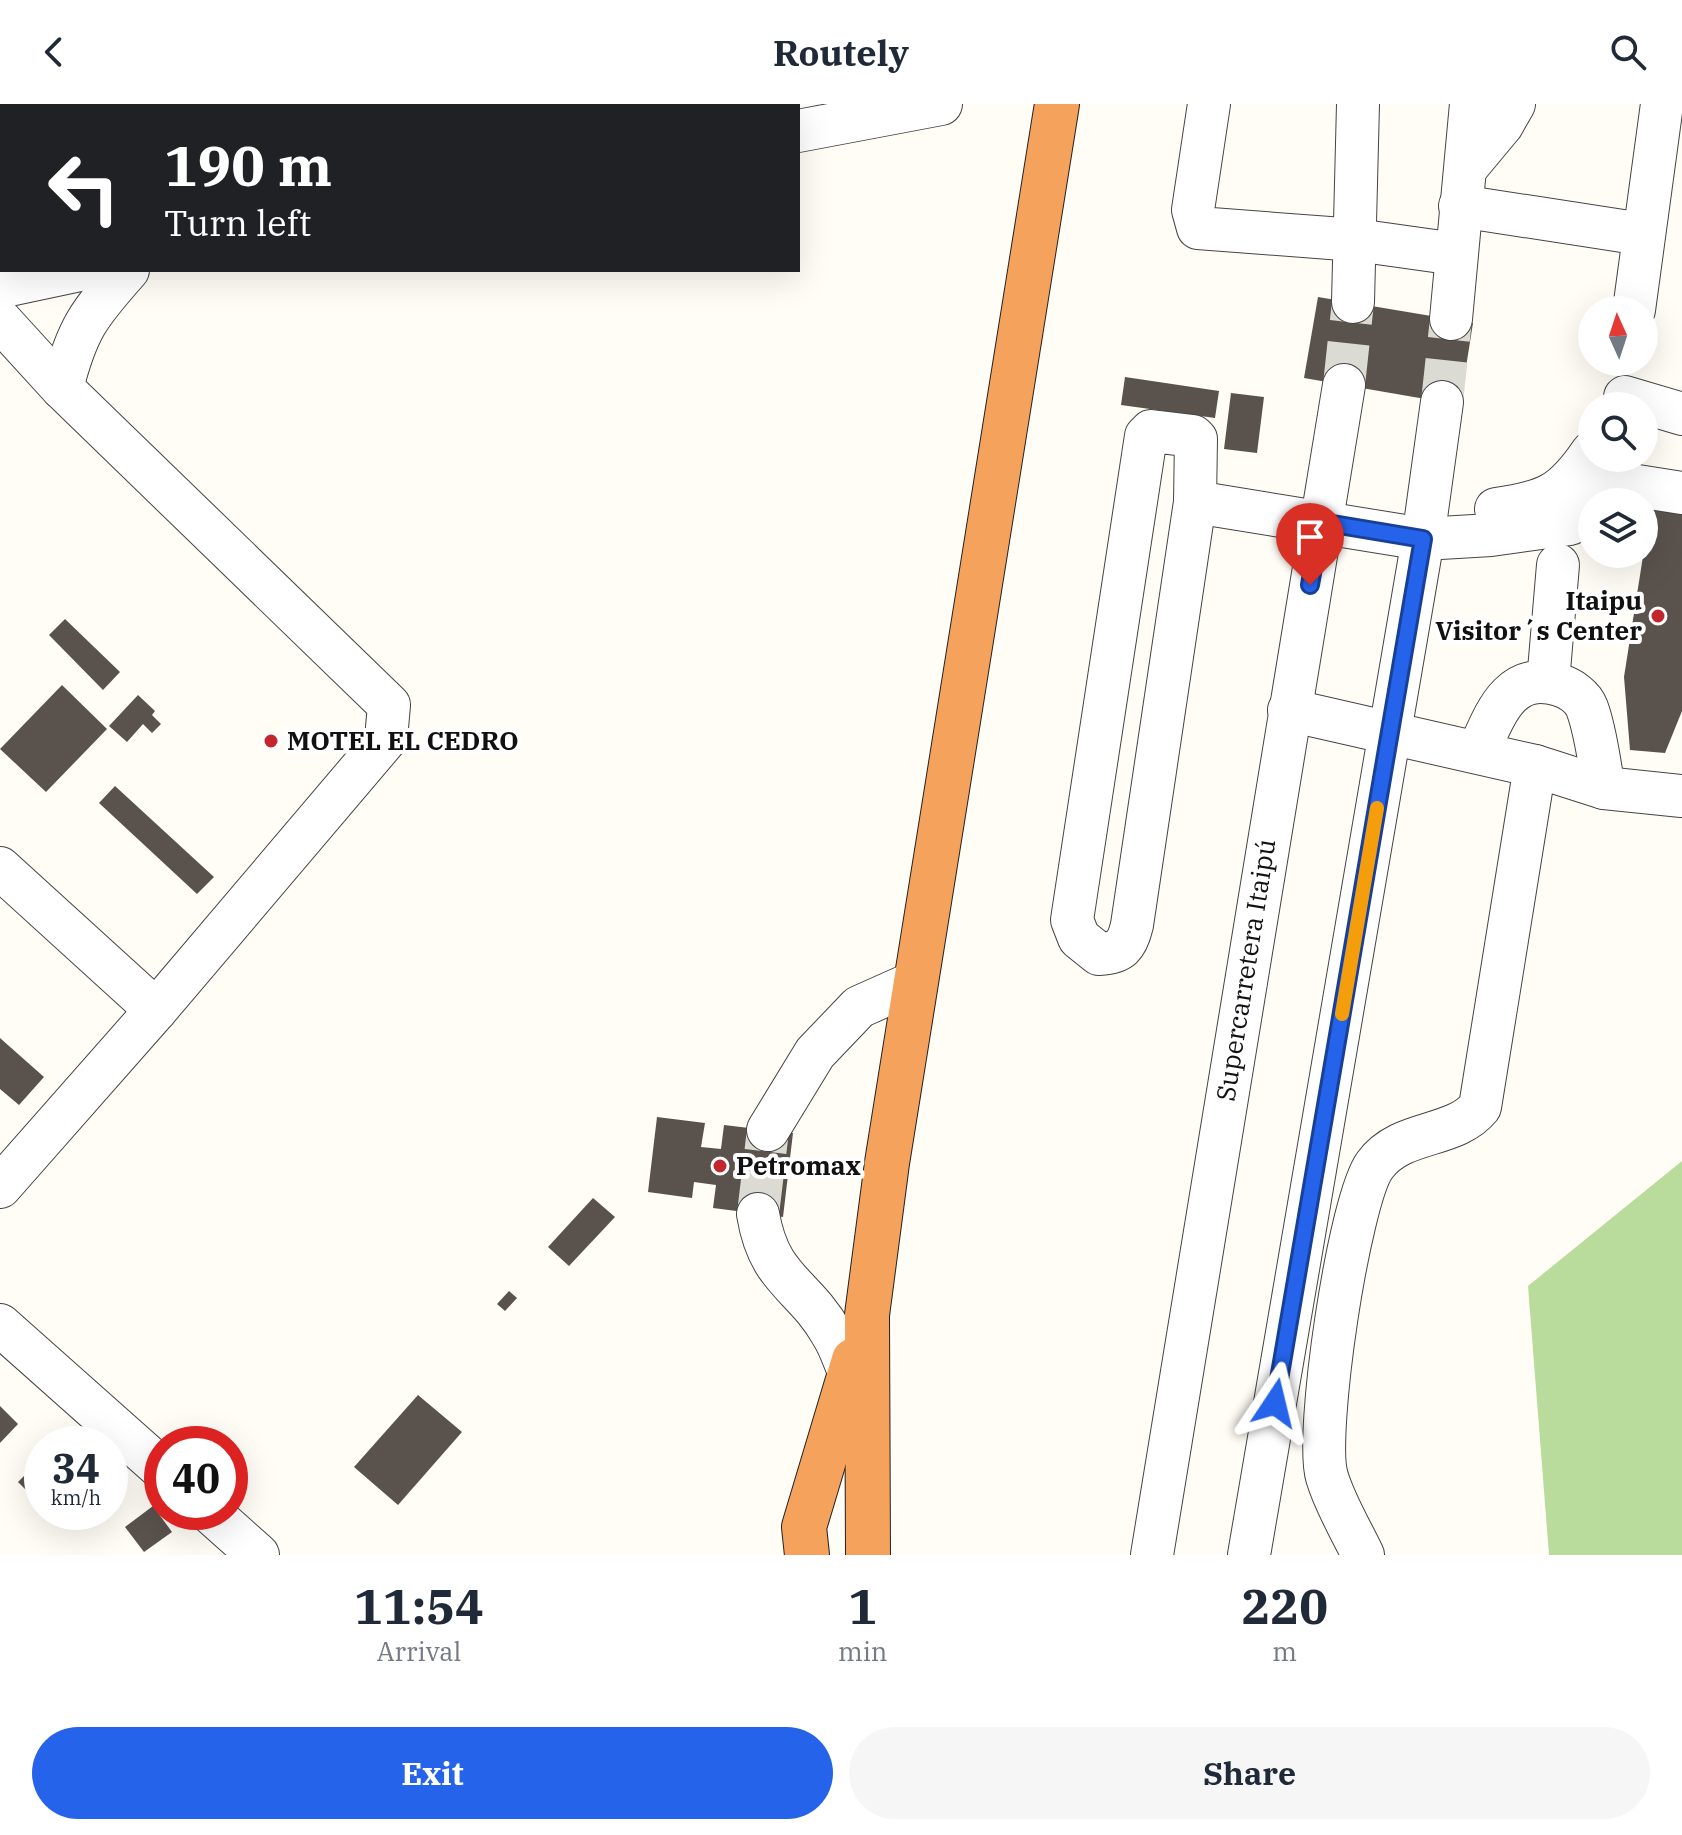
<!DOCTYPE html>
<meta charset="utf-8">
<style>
:root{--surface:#fff;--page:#f6f6f7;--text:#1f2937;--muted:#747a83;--accent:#2563eb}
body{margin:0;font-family:"IBM Plex Serif",serif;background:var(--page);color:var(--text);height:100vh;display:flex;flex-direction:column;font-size:30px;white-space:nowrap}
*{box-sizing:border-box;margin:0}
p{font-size:26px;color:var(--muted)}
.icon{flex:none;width:44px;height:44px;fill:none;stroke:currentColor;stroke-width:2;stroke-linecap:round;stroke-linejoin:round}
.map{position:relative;height:1451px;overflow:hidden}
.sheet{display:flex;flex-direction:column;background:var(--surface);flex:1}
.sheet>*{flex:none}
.hud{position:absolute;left:0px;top:0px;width:800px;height:168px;box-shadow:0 8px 32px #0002;background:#202124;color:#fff;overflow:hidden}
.needle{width:52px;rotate:357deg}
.fabs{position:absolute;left:1578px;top:192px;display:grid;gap:16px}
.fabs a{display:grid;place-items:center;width:80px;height:80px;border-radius:50%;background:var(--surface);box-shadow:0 8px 32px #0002;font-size:40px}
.speed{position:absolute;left:24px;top:1322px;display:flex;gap:16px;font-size:40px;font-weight:700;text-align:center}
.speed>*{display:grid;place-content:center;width:104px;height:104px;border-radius:50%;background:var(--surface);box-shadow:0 8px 32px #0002;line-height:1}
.speed small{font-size:20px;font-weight:400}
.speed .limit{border:12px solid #d22;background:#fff;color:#111}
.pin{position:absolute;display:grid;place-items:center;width:68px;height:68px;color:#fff;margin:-82px -34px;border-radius:50% 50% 50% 0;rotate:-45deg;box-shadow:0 0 8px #0007}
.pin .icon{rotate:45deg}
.me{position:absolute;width:88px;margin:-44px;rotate:10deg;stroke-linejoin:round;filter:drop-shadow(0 0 6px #0008)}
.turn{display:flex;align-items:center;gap:28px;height:168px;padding:0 32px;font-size:36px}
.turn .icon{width:104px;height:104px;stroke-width:2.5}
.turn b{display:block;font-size:56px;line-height:68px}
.eta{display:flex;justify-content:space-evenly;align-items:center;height:136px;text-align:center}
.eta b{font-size:48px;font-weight:800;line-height:56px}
.cta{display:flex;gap:16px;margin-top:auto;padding:16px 32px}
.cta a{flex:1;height:92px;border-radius:48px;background:var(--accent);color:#fff;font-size:32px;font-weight:800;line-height:92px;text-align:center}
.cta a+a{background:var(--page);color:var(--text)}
header{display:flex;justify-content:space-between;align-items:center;height:104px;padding:0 32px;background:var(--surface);font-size:36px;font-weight:800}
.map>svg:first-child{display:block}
.forest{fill:#b9dc9c}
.building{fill:#5a524d}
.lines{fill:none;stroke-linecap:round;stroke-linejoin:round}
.minor-tunnel{stroke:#dbdad3;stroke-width:42;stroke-dasharray:42 21;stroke-linecap:butt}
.minor-casing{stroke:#444;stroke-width:44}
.highway-casing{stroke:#222;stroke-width:46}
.minor{stroke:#fff;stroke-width:42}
.highway{stroke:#f5a25d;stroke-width:44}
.route-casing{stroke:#184099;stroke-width:20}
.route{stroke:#2563eb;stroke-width:14}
.slow{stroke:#f59e0b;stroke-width:14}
.poi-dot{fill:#c4262e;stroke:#fff;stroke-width:3}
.labels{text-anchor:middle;stroke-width:8;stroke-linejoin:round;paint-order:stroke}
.poi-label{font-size:26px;font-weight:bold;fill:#111;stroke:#fff;text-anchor:start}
.street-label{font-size:26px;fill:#111;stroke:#fff}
</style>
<header><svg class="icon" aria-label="back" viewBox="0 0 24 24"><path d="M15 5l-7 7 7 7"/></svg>Routely<svg class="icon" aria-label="search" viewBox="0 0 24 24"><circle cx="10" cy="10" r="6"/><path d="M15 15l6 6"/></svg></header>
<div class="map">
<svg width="1682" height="1451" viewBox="0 0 1682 1451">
<rect width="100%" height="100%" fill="#fffdf5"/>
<path class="forest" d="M1682,1057V1451H1549L1528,1182Z"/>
<g class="building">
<path d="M1318,193L1473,219L1460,301L1304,274Z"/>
<path d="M1125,273L1219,287L1215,314L1121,301Z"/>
<path d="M1231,289L1264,293L1257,349L1224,345Z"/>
<path d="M1652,395L1682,400V607L1665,649L1630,646L1624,573Z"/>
<path d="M65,515L120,568L103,586L49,531Z"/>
<path d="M62,581L107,625L46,688L0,645Z"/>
<path d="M138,591L155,607L152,611L161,620L152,629L143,620L127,638L109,622Z"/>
<path d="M115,682L214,773L197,790L99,699Z"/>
<path d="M0,934L44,973L19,1001L0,985Z"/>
<path d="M657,1013L705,1019L701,1043L721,1045L724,1021L793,1029L783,1113L713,1104L716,1081L694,1078L692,1094L648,1088Z"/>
<path d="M593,1094L615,1113L569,1162L548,1143Z"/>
<path d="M509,1187L517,1194L505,1207L497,1200Z"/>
<path d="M418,1291L462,1328L398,1401L354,1363Z"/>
<path d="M0,1302L18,1320L0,1339Z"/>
<path d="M42,1354V1402L18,1378Z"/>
<path d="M153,1402L172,1428L144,1448L125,1423Z"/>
</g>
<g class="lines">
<g class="minor-tunnel">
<path d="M1344,281L1353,198"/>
<path d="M1442,298L1451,215"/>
<path d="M758,1110L768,1026"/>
</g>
<g class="minor-casing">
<g id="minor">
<path d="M1209,0L1193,106L1198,124L1356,136L1456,150"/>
<path d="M214,2L223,0"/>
<path d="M798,27L941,0"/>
<path d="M0,46H2"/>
<path d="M1467,63L1502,21L1514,0"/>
<path d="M1460,102L1642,130"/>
<path d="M0,183L80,166"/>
<path d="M1353,198L1358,0"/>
<path d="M1634,206L1662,0"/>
<path d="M1451,215L1471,0"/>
<path d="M0,216L62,284L389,601L386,635L156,906L0,1083"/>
<path d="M62,284C77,225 88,211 128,166"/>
<path d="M1625,293L1682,310"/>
<path d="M1151,327L1193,332L1196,335L1195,398L1132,821C1127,842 1121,849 1099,850L1079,834L1072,816L1146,332Z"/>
<path d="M1612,378L1682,389"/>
<path d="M1195,398L1423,435L1491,431L1570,420L1592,403"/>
<path d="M1496,405C1546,398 1563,391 1592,348"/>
<path d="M1548,578L1558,461"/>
<path d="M1289,606L1535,662L1604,684L1682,692"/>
<path d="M1478,648C1495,611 1509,566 1559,581C1570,584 1583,593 1587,604C1596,628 1599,658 1604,684"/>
<path d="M0,764L156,906"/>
<path d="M768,1026L815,949L859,903L915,878"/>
<path d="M758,1110C769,1177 803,1179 832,1230C840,1242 844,1257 850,1270"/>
<path d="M0,1221L162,1365"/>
<path d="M210,1408L258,1451"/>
<path d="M1152,1451L1344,281"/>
<path d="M1249,1451L1423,435L1442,298"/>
<path d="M1363,1451C1351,1426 1335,1400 1327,1373C1314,1332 1349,1096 1375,1061C1401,1025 1454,1035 1480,1003L1535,662"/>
</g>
</g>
<g class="highway-casing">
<g id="highway">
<path d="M807,1451L804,1423L854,1256"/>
<path d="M868,1451L867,1211L887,1059L1057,0"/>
</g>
</g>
<use href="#minor" class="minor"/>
<use href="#highway" class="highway"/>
</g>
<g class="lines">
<g class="route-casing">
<path id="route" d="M1275,1299L1423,435L1321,418L1310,481"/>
</g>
<use href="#route" class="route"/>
<path class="slow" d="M1342,910L1377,704"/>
</g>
<g class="poi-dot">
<circle cx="1658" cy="512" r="8"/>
<circle cx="271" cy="637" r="8"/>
<circle cx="720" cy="1062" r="8"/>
</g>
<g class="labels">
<g class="poi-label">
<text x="1642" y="506" text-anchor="end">Itaipu<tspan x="1642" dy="30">Visitor´s Center</tspan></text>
<text x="287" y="646">MOTEL EL CEDRO</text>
<text x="736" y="1071">Petromax</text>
</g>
<g class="street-label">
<text transform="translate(1246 866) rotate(-81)" y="9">Supercarretera Itaipú</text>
</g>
</g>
</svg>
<div class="fabs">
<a><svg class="needle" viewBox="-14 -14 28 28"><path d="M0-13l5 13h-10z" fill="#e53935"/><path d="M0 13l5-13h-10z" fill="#747a83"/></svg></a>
<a><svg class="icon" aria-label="search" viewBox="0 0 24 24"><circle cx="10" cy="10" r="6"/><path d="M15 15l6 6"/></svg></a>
<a><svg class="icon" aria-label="layers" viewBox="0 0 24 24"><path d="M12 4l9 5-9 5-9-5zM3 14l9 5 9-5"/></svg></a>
</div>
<div class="speed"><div>34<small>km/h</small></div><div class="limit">40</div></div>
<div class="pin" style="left:1310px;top:481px;background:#d93025"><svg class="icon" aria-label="arrive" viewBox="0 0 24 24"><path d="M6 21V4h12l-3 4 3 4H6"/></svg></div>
<svg class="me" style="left:1275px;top:1299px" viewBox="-20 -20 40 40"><path d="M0-17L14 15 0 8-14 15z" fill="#2563eb" stroke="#fff" stroke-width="4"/></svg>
<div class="hud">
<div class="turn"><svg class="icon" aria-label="left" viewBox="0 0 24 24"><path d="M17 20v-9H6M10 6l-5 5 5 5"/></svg><div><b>190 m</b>Turn left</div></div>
</div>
</div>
<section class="sheet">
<div class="eta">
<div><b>11:54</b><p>Arrival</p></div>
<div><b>1</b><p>min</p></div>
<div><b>220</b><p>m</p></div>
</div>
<div class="cta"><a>Exit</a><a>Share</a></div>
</section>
